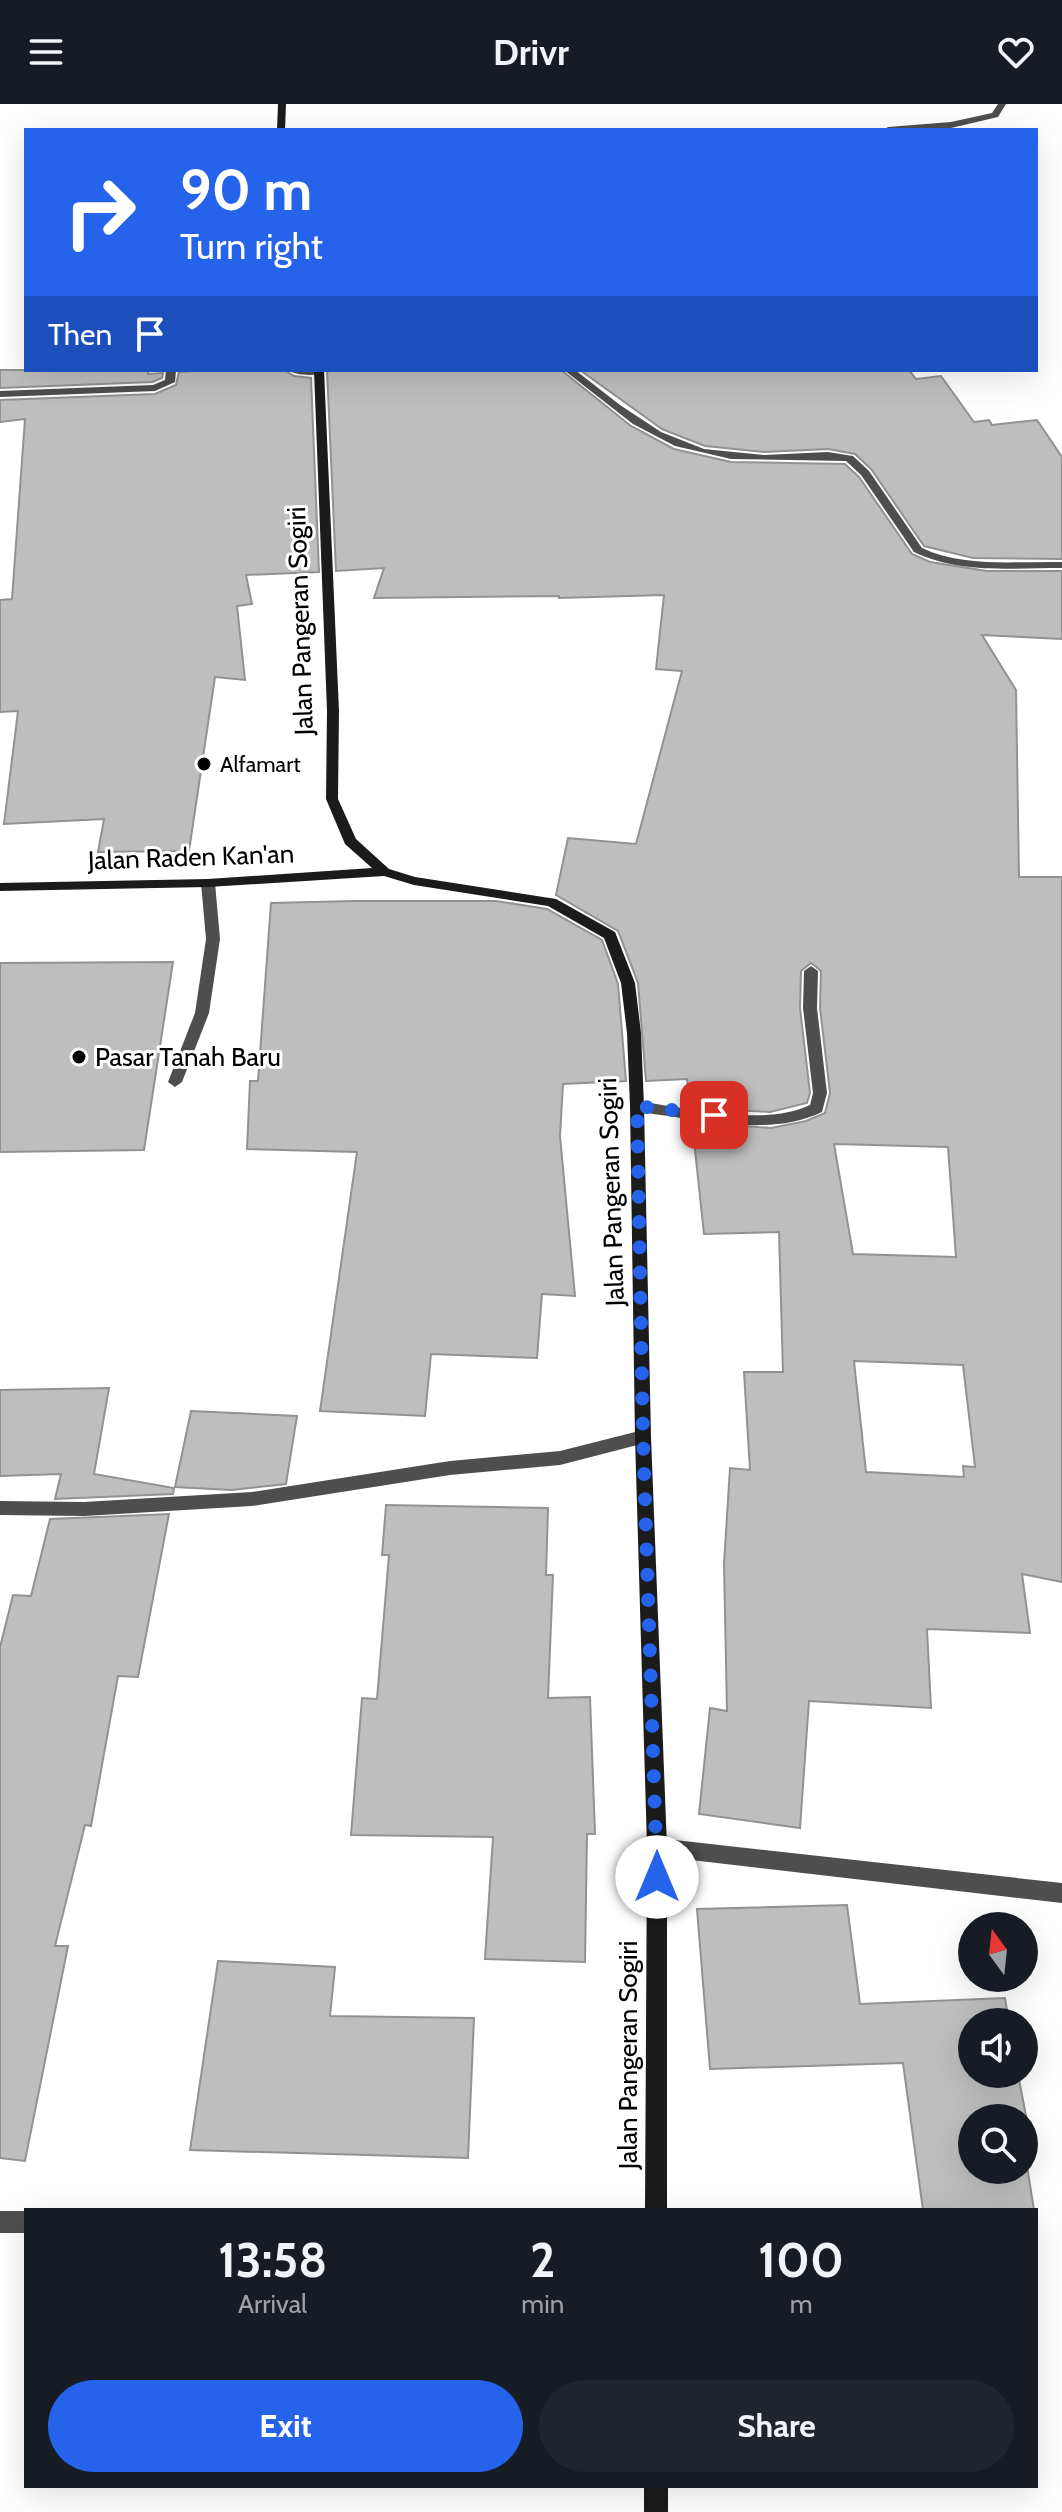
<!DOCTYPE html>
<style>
:root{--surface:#171b24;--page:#20242c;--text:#f1f3f6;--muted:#9ea1a6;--accent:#2563eb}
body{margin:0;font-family:Cabin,sans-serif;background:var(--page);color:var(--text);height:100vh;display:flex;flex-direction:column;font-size:30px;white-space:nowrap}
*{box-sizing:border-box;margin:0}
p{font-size:26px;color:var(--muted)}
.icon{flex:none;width:44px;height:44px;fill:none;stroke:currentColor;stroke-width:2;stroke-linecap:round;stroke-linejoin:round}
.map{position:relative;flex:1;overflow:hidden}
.side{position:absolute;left:24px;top:2104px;width:1014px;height:280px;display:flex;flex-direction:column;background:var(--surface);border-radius:0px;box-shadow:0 8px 32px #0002}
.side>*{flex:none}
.hud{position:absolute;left:24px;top:24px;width:1014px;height:244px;border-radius:0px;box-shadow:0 8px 32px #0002;background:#2563eb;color:#fff;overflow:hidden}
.needle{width:52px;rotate:345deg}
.fabs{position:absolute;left:958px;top:1808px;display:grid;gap:16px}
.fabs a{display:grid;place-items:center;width:80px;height:80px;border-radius:50%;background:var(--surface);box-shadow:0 8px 32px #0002;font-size:40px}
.pin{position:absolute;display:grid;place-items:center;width:68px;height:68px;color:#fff;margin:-34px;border-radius:16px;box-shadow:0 4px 12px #0006}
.me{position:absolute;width:88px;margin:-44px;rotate:0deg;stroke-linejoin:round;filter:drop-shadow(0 0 6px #0008)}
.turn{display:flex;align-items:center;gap:28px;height:168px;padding:0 24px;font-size:36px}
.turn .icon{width:104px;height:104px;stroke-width:2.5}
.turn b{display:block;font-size:56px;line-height:68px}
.then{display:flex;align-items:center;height:76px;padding:0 24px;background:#0003;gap:16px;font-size:30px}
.eta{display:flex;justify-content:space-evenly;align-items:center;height:136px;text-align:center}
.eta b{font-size:48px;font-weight:700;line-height:56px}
.button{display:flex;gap:16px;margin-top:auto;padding:16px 24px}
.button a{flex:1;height:92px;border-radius:48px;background:var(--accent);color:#fff;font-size:32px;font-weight:700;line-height:92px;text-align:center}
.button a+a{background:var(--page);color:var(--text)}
header{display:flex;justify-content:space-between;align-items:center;height:104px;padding:0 24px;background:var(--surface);font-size:36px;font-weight:700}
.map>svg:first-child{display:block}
.building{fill:#bebebe;stroke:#929292;stroke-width:2;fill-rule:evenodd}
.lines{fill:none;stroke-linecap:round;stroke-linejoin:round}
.lane{fill:#4e4e4e;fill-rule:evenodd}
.street{fill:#4e4e4e;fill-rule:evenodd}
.secondary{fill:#1b1b1b;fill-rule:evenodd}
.route{stroke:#2563eb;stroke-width:14;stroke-dasharray:0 25.2}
.poi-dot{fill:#000;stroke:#fff;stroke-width:3}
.labels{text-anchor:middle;stroke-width:6;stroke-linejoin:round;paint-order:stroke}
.far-poi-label{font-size:22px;fill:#000;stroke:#fff;text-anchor:start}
.street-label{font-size:26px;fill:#000;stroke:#fff}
.poi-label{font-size:26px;fill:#000;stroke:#fff;text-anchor:start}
</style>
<header><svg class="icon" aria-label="menu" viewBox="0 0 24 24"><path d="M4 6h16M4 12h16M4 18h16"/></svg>Drivr<svg class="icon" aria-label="heart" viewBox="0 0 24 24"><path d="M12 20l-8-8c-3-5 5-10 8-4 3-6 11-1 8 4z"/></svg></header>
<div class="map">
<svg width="1062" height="2408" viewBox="0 0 1062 2408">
<rect width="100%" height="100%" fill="#fff"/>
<g class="building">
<path d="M0,266H148V270L163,269L162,274L152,278L0,284Z"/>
<path d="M204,266H284L294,272L311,274L319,468L246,471L252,500L237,502L245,576L215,573L189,747L98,748L104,715L4,720L18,607L0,608V496L12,495L25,315L0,318V296L155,290L176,281L179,268Z"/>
<path d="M327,266H561L631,322L674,345L731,358L845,360L859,373L912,450L930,458L987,467H1062V535L982,531L1016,586L1019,773H1062V1478L1022,1470L1030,1529L927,1525L931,1604L809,1597L800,1724L699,1710L710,1604L727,1607L724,1460L730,1364L750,1366L744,1268H783L779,1128L704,1130L692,1018L771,1024L806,1017L825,1009L830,989L820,904L821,867L811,859L801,867L800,904L810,989L807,999L770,1008L702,1004L690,1002L687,975L646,977L638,879L618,827L556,791L568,734L636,740L682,567L656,565L664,491L559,494V492L374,494L384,464L336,467ZM834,1040L948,1043L956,1153L853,1150ZM854,1257L963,1261L975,1363L963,1362L964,1373L866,1368Z"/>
<path d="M580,266H909L916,275L941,272L974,318L989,316L992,321L1037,316L1062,353V455L973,454L924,442L871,365L855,350L828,345L764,348L705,342L662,325Z"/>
<path d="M354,797H496L547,805L602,836L618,880L626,977L563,980L560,1032L575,1192L542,1190L537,1254L431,1250L425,1312L320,1307L357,1048L247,1045L250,977H258L271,799Z"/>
<path d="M173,858L144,1046L0,1048V859Z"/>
<path d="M109,1284L94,1370L174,1384L173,1390L55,1395L61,1370L0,1372V1286Z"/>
<path d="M191,1307L297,1312L286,1380L232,1386L175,1383Z"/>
<path d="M386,1401L548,1404L546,1471H553L548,1594L590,1593L595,1730H587L585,1858L485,1855L493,1733L351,1731L362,1594L377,1595L389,1451H382Z"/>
<path d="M169,1410L138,1573L118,1572L91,1722L85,1721L55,1842H68L25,2057L0,2054V1543L13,1491L31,1492L50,1415Z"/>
<path d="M847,1801L860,1900L1005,1894L1009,1918H972V1970H1018L1027,2017L1024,2014H972V2066H1024V2043L1034,2106H923L903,1959L710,1965L697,1805Z"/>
<path d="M218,1857L335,1863L330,1912L474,1914L468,2054L190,2046Z"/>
</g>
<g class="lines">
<g class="lane">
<path d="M208,775L215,779L220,835L209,909L182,978L175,983L168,978L195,909L206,835L201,779Z"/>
<path d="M811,862L818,867L817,904L827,989L822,1008C778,1029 728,1020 681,1014C665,1011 648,1010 632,1006L630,1002L637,997C687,1004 764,1023 810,1001L813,989L803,904L804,867Z"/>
</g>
<g class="street">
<path d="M998,0H1006L998,13L951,24L884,26L888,23L951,18L992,9Z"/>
<path d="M166,266H176L175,278L155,287L0,293V287L153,281L165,276Z"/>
<path d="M287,266H323L324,268C316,273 295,271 287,266Z"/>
<path d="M564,266H575L620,301L661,328L704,345L764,351L828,348L853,352L869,367L922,444C964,464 1017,457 1062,458V464C1014,464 959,470 914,448L861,371L846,357L731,355L675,342L633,320Z"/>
<path d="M643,1326L649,1328L651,1333L649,1338L560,1361L450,1371L252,1402L84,1412L0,1411V1397L84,1398L252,1388L450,1357L560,1347Z"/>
<path d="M657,1734L1062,1779V1799L657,1752L650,1750L647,1743L650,1736Z"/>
<rect x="0" y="2107" width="26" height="22"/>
</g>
<g class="secondary">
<path d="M278,0H286L285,26H277Z"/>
<path d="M314,266H324L339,607L338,695L356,735L389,765L415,773L556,795L615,828L635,879L641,929L644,1002L651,1333L667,1743V2106H645L647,1743L635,1333L630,1002L627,929L621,879L604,834L548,802L414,781L384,772L208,783L0,787V779L208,775L372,764L345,740L326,695L327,607Z"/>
<rect x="644" y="2382" width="24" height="26"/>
</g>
</g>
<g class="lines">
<path class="route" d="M657,1773L643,1333L637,1002L714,1011"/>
</g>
<g class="poi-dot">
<circle cx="204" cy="660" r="8"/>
<circle cx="79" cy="953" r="8"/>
</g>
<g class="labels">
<g class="far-poi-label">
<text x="220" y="668">Alfamart</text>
</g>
<g class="street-label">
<text transform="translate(300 517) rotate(-92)" y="9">Jalan Pangeran Sogiri</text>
<text transform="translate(191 753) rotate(-2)" y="9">Jalan Raden Kan'an</text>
<text transform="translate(611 1088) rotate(-92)" y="9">Jalan Pangeran Sogiri</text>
<text transform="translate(628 1951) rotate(-90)" y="9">Jalan Pangeran Sogiri</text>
</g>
<g class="poi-label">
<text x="95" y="962">Pasar Tanah Baru</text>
</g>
</g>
</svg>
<div class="fabs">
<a><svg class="needle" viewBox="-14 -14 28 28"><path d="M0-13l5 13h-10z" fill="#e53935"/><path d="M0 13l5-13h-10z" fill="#9ea1a6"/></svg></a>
<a><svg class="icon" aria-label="sound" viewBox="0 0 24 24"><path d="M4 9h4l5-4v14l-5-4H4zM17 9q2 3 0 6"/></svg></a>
<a><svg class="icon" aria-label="search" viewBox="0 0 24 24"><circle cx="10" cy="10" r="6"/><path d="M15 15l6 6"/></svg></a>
</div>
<div class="pin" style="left:714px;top:1011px;background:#d93025"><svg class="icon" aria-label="arrive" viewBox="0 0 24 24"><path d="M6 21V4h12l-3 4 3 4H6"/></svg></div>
<svg class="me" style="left:657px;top:1773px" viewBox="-20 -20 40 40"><circle r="19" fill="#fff"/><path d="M0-13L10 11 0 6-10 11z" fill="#2563eb"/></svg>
<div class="hud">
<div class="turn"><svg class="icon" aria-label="right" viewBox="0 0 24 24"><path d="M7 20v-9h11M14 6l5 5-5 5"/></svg><div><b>90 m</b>Turn right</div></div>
<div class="then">Then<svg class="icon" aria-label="arrive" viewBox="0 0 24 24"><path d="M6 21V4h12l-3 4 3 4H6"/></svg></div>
</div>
<section class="side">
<div class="eta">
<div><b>13:58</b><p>Arrival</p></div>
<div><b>2</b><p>min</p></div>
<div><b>100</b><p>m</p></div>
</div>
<div class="button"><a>Exit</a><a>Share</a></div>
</section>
</div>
